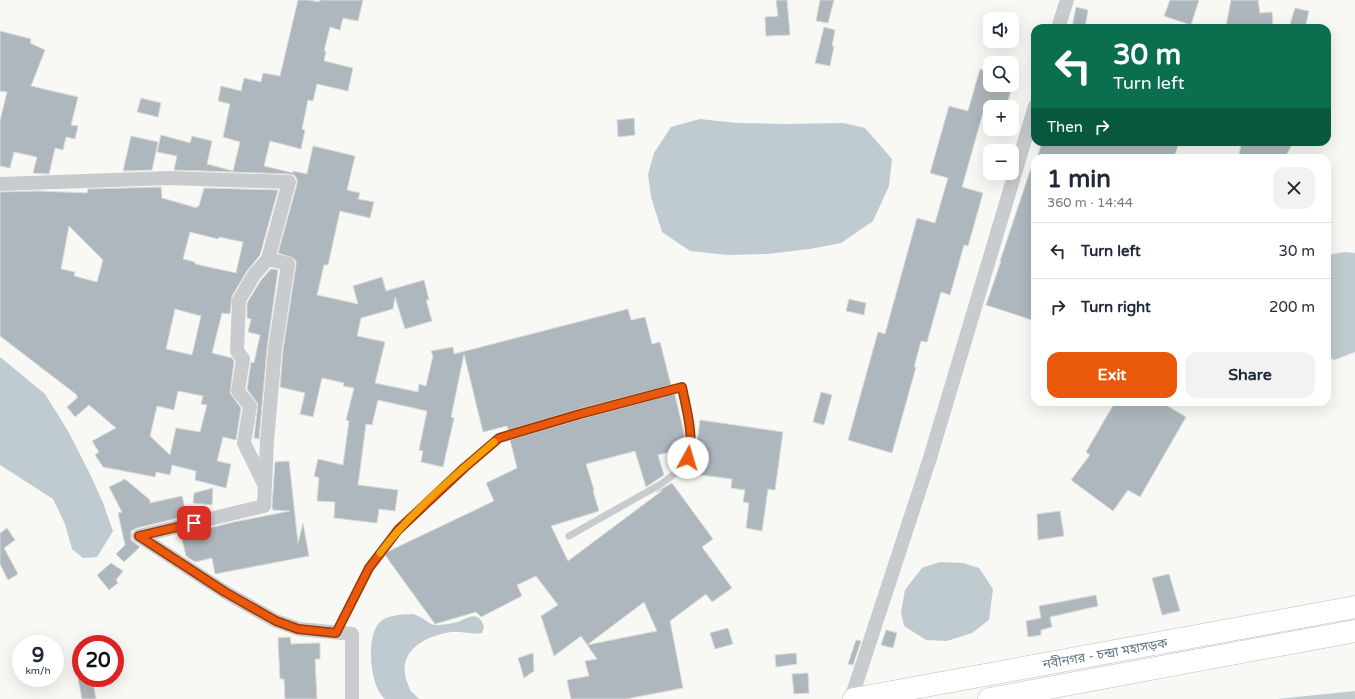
<!DOCTYPE html>
<meta charset="utf-8">
<style>
:root{--surface:#fff;--page:#f2f2f3;--text:#1f2937;--muted:#747a83;--line:#e0e1e3;--accent:#ea580c}
body{margin:0;font-family:"Varela Round","Noto Sans Bengali",sans-serif;background:var(--page);color:var(--text);height:100vh;display:flex;flex-direction:column;font-size:15px;white-space:nowrap}
*{box-sizing:border-box;margin:0}
p{font-size:13px;color:var(--muted)}
.icon{flex:none;width:22px;height:22px;fill:none;stroke:currentColor;stroke-width:2;stroke-linecap:round;stroke-linejoin:round}
.map{position:relative;flex:1;overflow:hidden}
.drawer{position:absolute;left:1031px;top:154px;width:300px;height:252px;display:flex;flex-direction:column;background:var(--surface);border-radius:12px;box-shadow:0 4px 16px #0002}
.drawer>*{flex:none}
.banner{position:absolute;left:1031px;top:24px;width:300px;height:122px;border-radius:12px;box-shadow:0 4px 16px #0002;background:#0b6e4f;color:#fff;overflow:hidden}
.fabs{position:absolute;left:983px;top:12px;display:grid;gap:8px}
.fabs a{display:grid;place-items:center;width:36px;height:36px;border-radius:8px;background:var(--surface);box-shadow:0 4px 16px #0002;font-size:20px}
.speed{position:absolute;left:12px;top:635px;display:flex;gap:8px;font-size:20px;font-weight:700;text-align:center}
.speed>*{display:grid;place-content:center;width:52px;height:52px;border-radius:50%;background:var(--surface);box-shadow:0 4px 16px #0002;line-height:1}
.speed small{font-size:10px;font-weight:400}
.speed .limit{border:6px solid #d22;background:#fff;color:#111}
.pin{position:absolute;display:grid;place-items:center;width:34px;height:34px;color:#fff;margin:-17px;border-radius:8px;box-shadow:0 2px 6px #0006}
.me{position:absolute;width:44px;margin:-22px;rotate:6deg;stroke-linejoin:round;filter:drop-shadow(0 0 3px #0008)}
.turn{display:flex;align-items:center;gap:14px;height:84px;padding:0 16px;font-size:18px}
.turn .icon{width:52px;height:52px;stroke-width:2.5}
.turn b{display:block;font-size:28px;line-height:34px}
.then{display:flex;align-items:center;height:38px;padding:0 16px;background:#0003;gap:8px;font-size:15px}
.round{display:grid;place-items:center;flex:none;width:42px;height:42px;border-radius:12px;background:var(--page)}
.headline{display:flex;align-items:center;justify-content:space-between;height:68px;padding:0 16px}
h1{font-size:24px;font-weight:800;line-height:30px}
.button{display:flex;gap:8px;margin-top:auto;padding:8px 16px}
.button a{flex:1;height:46px;border-radius:12px;background:var(--accent);color:#fff;font-size:16px;font-weight:800;line-height:46px;text-align:center}
.button a+a{background:var(--page);color:var(--text)}
ul{padding:0;list-style:none}
li{display:flex;align-items:center;gap:12px;height:56px;padding:0 16px;border-top:1px solid var(--line)}
li div{flex:1}
li b{display:block;font-size:15px}
li em{font-style:normal}
.map>svg:first-child{display:block}
.water{fill:#bfcbd0}
.building{fill:#aeb7bd;stroke:#dadad8;fill-rule:evenodd}
.lines{fill:none;stroke-linecap:round;stroke-linejoin:round}
.highway-casing{stroke:#babec1;stroke-width:23}
.lane{stroke:#c8cccf;stroke-width:7}
.street{stroke:#c8cccf;stroke-width:14}
.highway{stroke:#fff;stroke-width:22}
.route-casing{stroke:#983908;stroke-width:10}
.route{stroke:#ea580c;stroke-width:7}
.slow{stroke:#f59e0b;stroke-width:7}
.labels{text-anchor:middle;stroke-width:4;stroke-linejoin:round;paint-order:stroke}
.street-label{font-size:13px;fill:#607583;stroke:#fff}
</style>
<div class="map">
<svg width="1355" height="699" viewBox="0 0 1355 699">
<rect width="100%" height="100%" fill="#f8f8f5"/>
<g class="water">
<path d="M700,119L737,123L785,124L843,123L865,128L892,159L889,186L873,221L841,243L810,249L767,254L728,255L690,251L662,232L651,197L648,174L654,153L671,127Z"/>
<path d="M1344,252L1355,253V352L1334,360L1327,355V255Z"/>
<path d="M0,357L45,394L68,431L91,476L103,503L113,531L97,557L83,558L72,549L65,524L53,499L0,465Z"/>
<path d="M940,562L963,563L979,568L993,589L989,620L972,633L947,641L926,640L904,626L901,613L905,590L922,568Z"/>
<path d="M413,614C422,616 428,624 435,625C442,625 450,624 457,622C469,618 478,609 484,627L482,633C472,635 461,631 451,632C421,637 394,653 409,687C410,692 416,695 419,699H385C370,687 365,636 380,622C388,614 402,615 413,614Z"/>
<path d="M1355,691V699H1277Z"/>
</g>
<g class="building">
<path d="M298,0H309L319,2L320,0H363L358,21L343,18L340,30L330,27L324,51H326L324,61L353,68L348,91L317,84L313,101L308,100L302,129L305,130L301,149L270,141L264,166L293,173V171L307,174L313,146L355,156L347,190L360,193L358,199L374,202L370,218L340,211L328,265H324L317,295L358,304L353,286L382,277L386,291L424,280L429,300H426L432,321L405,329L395,297L393,309L361,318L357,336L385,342L375,383L418,392L419,384L426,386L433,356L431,351L453,347L454,354L628,309L631,320L645,317L652,344L660,342L671,385L579,409L508,430L507,426L483,432L464,354L451,417L454,418L443,467L421,462L423,451L419,450L427,411L378,400L372,425L366,424L358,485L398,490L395,511L379,509L377,523L334,518L335,502L317,501L319,478L314,476L318,459L343,465L349,421L346,420L354,388L343,386L344,383L322,378L313,417L300,414L305,393L280,387L283,350L296,265V261L293,258L278,253L297,184V179L294,175L289,174L174,170L177,156L157,152L161,135L190,143L192,136L212,141L207,164L233,171L240,142L223,137L230,104L218,101L221,86L241,91L244,78L261,82L263,73L280,76Z"/>
<path d="M776,0H787L790,35L766,36L765,17L778,16Z"/>
<path d="M820,0H834L828,23L816,21Z"/>
<path d="M1170,0H1199L1191,25L1164,16Z"/>
<path d="M1231,0H1258L1260,13L1272,12L1273,28H1237L1226,26Z"/>
<path d="M1076,7L1088,10L1085,28H1072Z"/>
<path d="M1295,8L1309,11L1305,28H1289Z"/>
<path d="M824,27L835,30L832,46H834L830,66L815,63Z"/>
<path d="M0,31L31,39L30,43L45,50L31,86L78,97L71,125L78,126L75,139L66,137L63,150L55,148L49,174L33,173L37,157L14,152L10,168L0,166V121L7,92L0,91Z"/>
<path d="M980,69L990,72V85H1012V80L1014,81L1006,107H990V109H984L962,187L983,193L968,246L964,245L950,295L941,292L927,342L921,341L914,367H916L892,453L848,440L878,332L885,334L917,218L935,223L948,178L930,173L949,106L968,111Z"/>
<path d="M141,98L161,103L158,117L137,112Z"/>
<path d="M634,118L635,135L618,137L617,120Z"/>
<path d="M131,136L158,142L152,170L123,171Z"/>
<path d="M1042,142H1179L1174,158H1037Z"/>
<path d="M1242,142H1293L1285,158H1238Z"/>
<path d="M1033,162L1035,163V321L986,305L1001,261H1000Z"/>
<path d="M161,187L162,198L197,208V206H199L204,188L278,190L260,255L247,271L232,296L230,314L222,313L212,353L232,358L234,361L230,393L241,408L236,440L223,437L217,461L231,464L226,488L195,480L196,471L172,465L170,475L156,472L155,477L103,467L95,455L99,452L92,441L116,428L89,405L75,417L67,407L78,397L76,396L77,395L0,336V192L36,191L87,193L88,189ZM69,226L103,260L97,282L74,276L75,272L61,269ZM190,232L218,239L219,237L243,242L236,273L195,264V262L183,259ZM175,309L201,316L192,355L166,349ZM178,391L203,396L201,404L207,405L200,432L176,428L170,455L150,436L157,406L174,410Z"/>
<path d="M271,269L278,270L267,348L259,439L254,438L258,404L247,389L251,362L254,363L260,335L248,332L251,319L247,318V303L261,280Z"/>
<path d="M849,299L866,303L864,315L846,311Z"/>
<path d="M821,392L832,395L824,425L813,422Z"/>
<path d="M673,394L675,395L684,433L685,448L658,455L664,475L646,487L635,451L586,464L594,490L593,491L599,511L551,526L568,561L663,490L656,492L672,483L713,539L702,547L732,588L712,602L706,594L670,621L683,688L626,699H571L567,680L589,676L585,661L597,659L581,636L554,656L541,616L558,605L536,576L517,585L522,596L481,617L476,612L435,624L385,555L387,552L494,501L486,483L517,468L510,440L581,419ZM644,602L657,631L587,645Z"/>
<path d="M1115,402H1161L1186,417L1140,497L1128,490L1113,511L1071,480L1090,455L1086,452Z"/>
<path d="M700,420L783,432L775,490L768,489L762,531L746,528L749,503L743,502L745,490L731,488L732,479L693,474Z"/>
<path d="M289,461L298,543L303,523L309,556L215,574L212,558L195,562L186,556L181,535L234,522L290,511L273,510L272,507L275,462Z"/>
<path d="M125,479L150,500V503L182,496L187,516L137,528L131,531V540L140,547L124,562L116,554L125,545L118,513L122,512L109,487Z"/>
<path d="M213,488L212,505L193,503L194,493Z"/>
<path d="M1060,511L1064,536L1038,540L1037,514Z"/>
<path d="M7,528L15,540L4,548L18,574L8,580L0,564V533Z"/>
<path d="M111,563L123,571L116,580L118,583L109,590L97,575Z"/>
<path d="M1169,574L1180,611L1162,615L1152,578Z"/>
<path d="M1096,595L1098,606L1050,617L1052,627L1041,630V635L1028,637L1026,621L1041,618L1039,606Z"/>
<path d="M728,628L733,644L715,649L710,633Z"/>
<path d="M886,630L897,633L893,648L881,645Z"/>
<path d="M290,637L291,644L320,643V659H315L317,699H285L284,679H280L278,638Z"/>
<path d="M856,640L861,641L853,665L848,664Z"/>
<path d="M533,653L534,671L524,678L518,658Z"/>
<path d="M796,653L797,664L776,667L775,655Z"/>
<path d="M808,673L809,693L794,694L792,674Z"/>
<path d="M78,678H92L96,699H82Z"/>
</g>
<g class="lines">
<g class="highway-casing">
<g id="highway">
<path d="M854,699L1355,607"/>
<path d="M989,699L1355,631"/>
</g>
</g>
<path class="lane" d="M336,633L369,568L398,530L464,468L499,438L580,414L682,387L689,426L690,450L685,466L661,484L569,536"/>
<g class="street">
<path d="M1058,28L1067,0"/>
<path d="M0,184L170,178L289,182L268,259L288,264L275,349L267,441L264,506L139,536L225,592L276,621L299,629L352,634V699"/>
<path d="M264,484L244,443L250,406L238,391L243,359L237,351L239,300L254,275L268,259"/>
<path d="M851,699L930,458L1035,106"/>
</g>
<use href="#highway" class="highway"/>
</g>
<g class="lines">
<g class="route-casing">
<path id="route" d="M194,523L139,536L225,592L276,621L298,629L336,633L369,568L398,530L464,468L499,438L580,414L682,387C686,408 695,438 688,458"/>
</g>
<use href="#route" class="route"/>
<path class="slow" d="M380,553C412,511 454,476 494,442"/>
</g>
<g class="labels">
<g class="street-label">
<text transform="translate(1105 653) rotate(-10)" y="5">নবীনগর - চন্দ্রা মহাসড়ক</text>
</g>
</g>
</svg>
<div class="fabs">
<a><svg class="icon" aria-label="sound" viewBox="0 0 24 24"><path d="M4 9h4l5-4v14l-5-4H4zM17 9q2 3 0 6"/></svg></a>
<a><svg class="icon" aria-label="search" viewBox="0 0 24 24"><circle cx="10" cy="10" r="6"/><path d="M15 15l6 6"/></svg></a>
<a>+</a>
<a>−</a>
</div>
<div class="speed"><div>9<small>km/h</small></div><div class="limit">20</div></div>
<div class="pin" style="left:194px;top:523px;background:#d93025"><svg class="icon" aria-label="arrive" viewBox="0 0 24 24"><path d="M6 21V4h12l-3 4 3 4H6"/></svg></div>
<svg class="me" style="left:688px;top:458px" viewBox="-20 -20 40 40"><circle r="19" fill="#fff"/><path d="M0-13L10 11 0 6-10 11z" fill="#ea580c"/></svg>
<div class="banner">
<div class="turn"><svg class="icon" aria-label="left" viewBox="0 0 24 24"><path d="M17 20v-9H6M10 6l-5 5 5 5"/></svg><div><b>30 m</b>Turn left</div></div>
<div class="then">Then<svg class="icon" aria-label="right" viewBox="0 0 24 24"><path d="M7 20v-9h11M14 6l5 5-5 5"/></svg></div>
</div>
<section class="drawer">
<div class="headline"><div><h1>1 min</h1><p>360 m · 14:44</p></div><a class="round"><svg class="icon" aria-label="close" viewBox="0 0 24 24"><path d="M6 6l12 12M18 6L6 18"/></svg></a></div>
<ul>
<li><svg class="icon" aria-label="left" viewBox="0 0 24 24"><path d="M17 20v-9H6M10 6l-5 5 5 5"/></svg><div><b>Turn left</b></div><em>30 m</em></li>
<li><svg class="icon" aria-label="right" viewBox="0 0 24 24"><path d="M7 20v-9h11M14 6l5 5-5 5"/></svg><div><b>Turn right</b></div><em>200 m</em></li>
</ul>
<div class="button"><a>Exit</a><a>Share</a></div>
</section>
</div>
